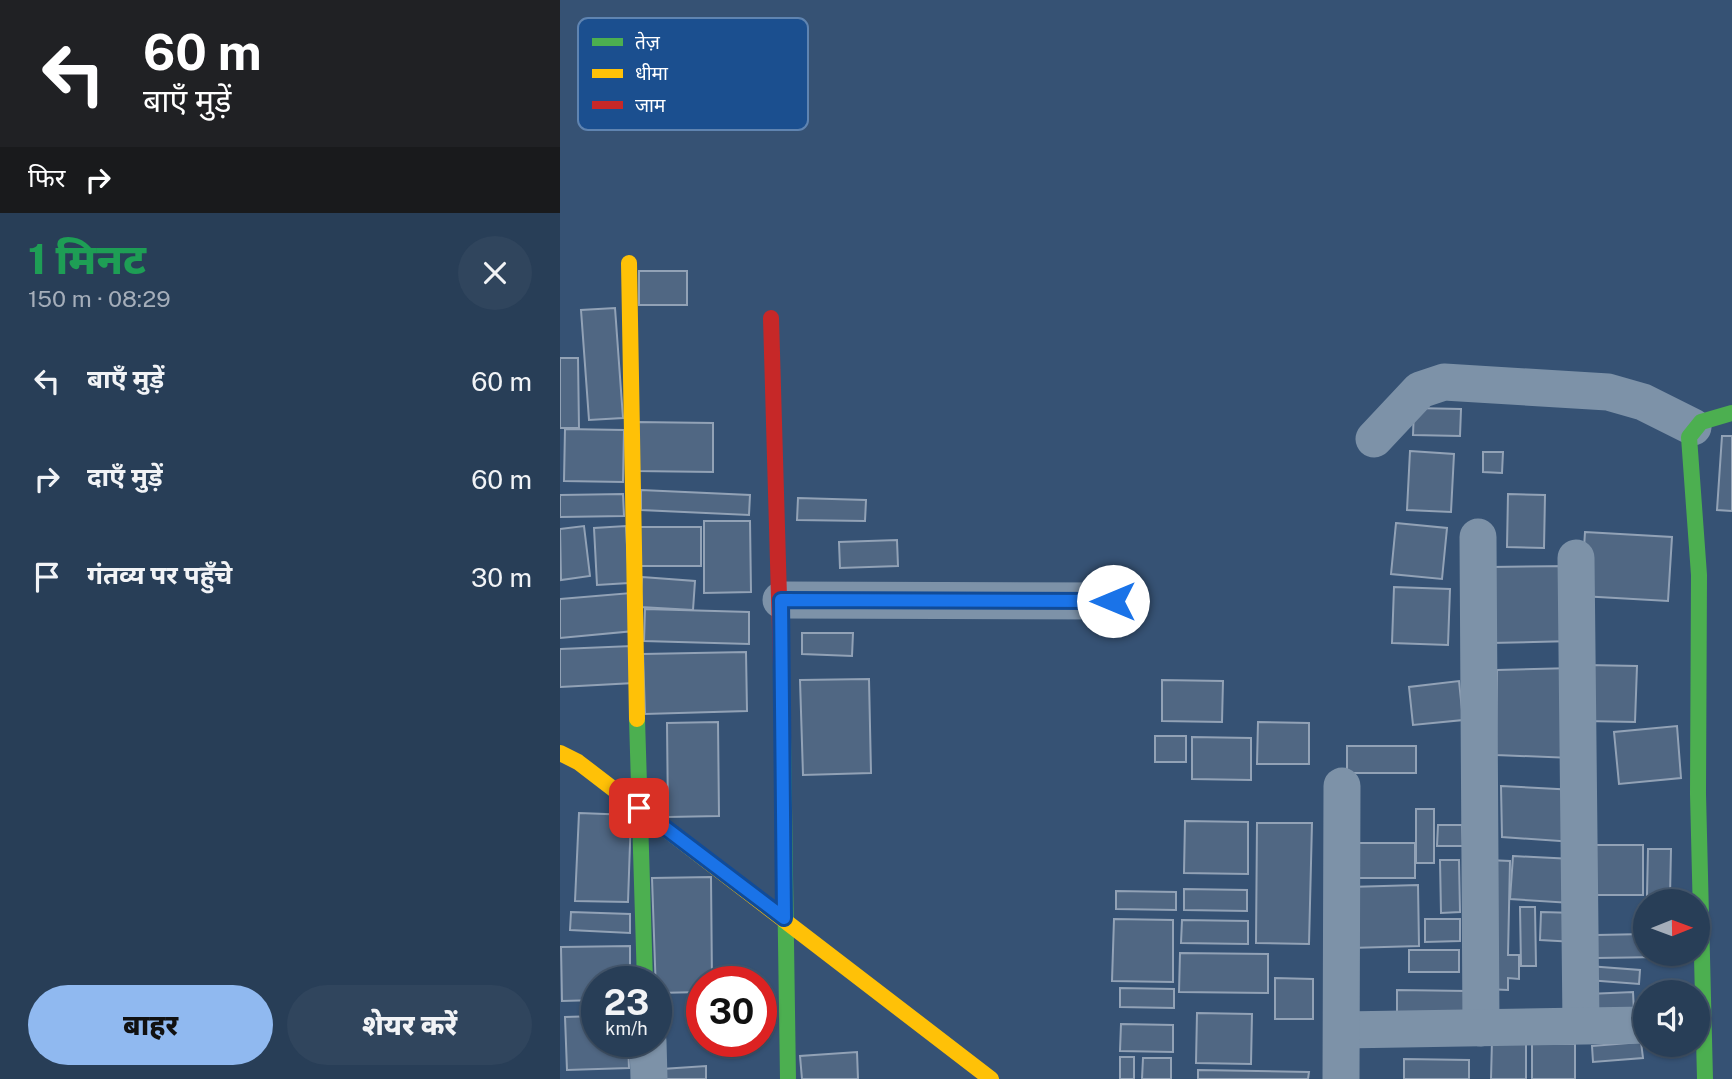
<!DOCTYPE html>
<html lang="hi">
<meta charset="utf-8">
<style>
:root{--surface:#283e57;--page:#30455d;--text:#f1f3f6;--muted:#a5aeba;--line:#44576d;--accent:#90b9f0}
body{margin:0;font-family:"Public Sans","Noto Sans Devanagari",sans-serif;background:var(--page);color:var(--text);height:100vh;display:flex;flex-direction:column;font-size:26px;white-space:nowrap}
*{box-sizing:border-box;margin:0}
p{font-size:23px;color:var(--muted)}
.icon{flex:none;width:38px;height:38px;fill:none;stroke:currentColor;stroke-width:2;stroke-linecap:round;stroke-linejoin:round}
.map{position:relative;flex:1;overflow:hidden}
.drawer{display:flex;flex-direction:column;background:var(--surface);width:560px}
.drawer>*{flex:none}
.top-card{background:#202124;color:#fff;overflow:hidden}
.needle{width:46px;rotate:89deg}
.controls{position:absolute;left:1073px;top:889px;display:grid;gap:14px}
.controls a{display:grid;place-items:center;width:77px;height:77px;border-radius:50%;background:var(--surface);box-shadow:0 2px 5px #0004,0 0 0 2px var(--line);font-size:35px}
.speed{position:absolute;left:21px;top:966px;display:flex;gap:14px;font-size:35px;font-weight:700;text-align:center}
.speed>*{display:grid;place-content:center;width:91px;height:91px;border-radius:50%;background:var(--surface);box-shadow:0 2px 5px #0004,0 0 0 2px var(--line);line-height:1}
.speed small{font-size:18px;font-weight:400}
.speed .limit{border:10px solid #d22;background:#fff;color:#111}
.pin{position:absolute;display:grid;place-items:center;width:60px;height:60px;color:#fff;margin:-30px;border-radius:14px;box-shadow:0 4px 10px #0006}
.me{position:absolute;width:77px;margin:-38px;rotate:270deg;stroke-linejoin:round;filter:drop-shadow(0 0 5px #0008)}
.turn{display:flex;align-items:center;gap:24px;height:147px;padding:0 28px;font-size:32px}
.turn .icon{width:91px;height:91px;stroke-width:2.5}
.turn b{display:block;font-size:49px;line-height:60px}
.then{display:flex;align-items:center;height:66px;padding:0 28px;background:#0003;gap:14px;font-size:26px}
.round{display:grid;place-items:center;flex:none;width:74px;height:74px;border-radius:37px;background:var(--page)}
.head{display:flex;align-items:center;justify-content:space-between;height:119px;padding:0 28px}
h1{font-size:42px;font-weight:800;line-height:52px;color:#1e9e55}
.primary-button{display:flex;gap:14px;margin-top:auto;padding:14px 28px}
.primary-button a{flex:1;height:80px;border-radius:42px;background:var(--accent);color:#111;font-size:28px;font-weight:800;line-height:80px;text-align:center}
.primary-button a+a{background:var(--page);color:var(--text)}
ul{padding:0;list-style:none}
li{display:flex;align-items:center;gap:21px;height:98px;padding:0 28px}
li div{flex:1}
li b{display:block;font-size:26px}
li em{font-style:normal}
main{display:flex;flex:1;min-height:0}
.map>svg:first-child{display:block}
.building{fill:#506783;stroke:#92a2b6;stroke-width:2}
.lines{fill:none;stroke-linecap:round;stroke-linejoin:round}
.street{stroke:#7d92a8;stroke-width:37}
.fast{stroke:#4caf50;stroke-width:16}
.slow{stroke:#ffc107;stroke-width:16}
.jam{stroke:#c62828;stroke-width:16}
.route-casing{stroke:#114b97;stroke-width:18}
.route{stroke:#1a73e8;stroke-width:12}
.key{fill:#1b4f8f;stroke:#5f84b1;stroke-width:2}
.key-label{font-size:19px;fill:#fff}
</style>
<main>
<section class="drawer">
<div class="top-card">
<div class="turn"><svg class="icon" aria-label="left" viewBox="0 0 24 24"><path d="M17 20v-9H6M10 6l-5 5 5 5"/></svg><div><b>60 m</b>बाएँ मुड़ें</div></div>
<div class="then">फिर<svg class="icon" aria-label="right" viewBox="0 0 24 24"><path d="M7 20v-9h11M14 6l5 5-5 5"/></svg></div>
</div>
<div class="head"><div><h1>1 मिनट</h1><p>150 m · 08:29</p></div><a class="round"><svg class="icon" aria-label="close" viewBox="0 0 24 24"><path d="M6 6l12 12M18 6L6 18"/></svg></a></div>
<ul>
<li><svg class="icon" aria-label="left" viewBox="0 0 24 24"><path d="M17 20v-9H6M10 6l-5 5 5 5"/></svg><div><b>बाएँ मुड़ें</b></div><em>60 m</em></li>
<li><svg class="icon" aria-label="right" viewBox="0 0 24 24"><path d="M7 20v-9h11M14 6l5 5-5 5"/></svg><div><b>दाएँ मुड़ें</b></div><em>60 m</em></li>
<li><svg class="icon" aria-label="arrive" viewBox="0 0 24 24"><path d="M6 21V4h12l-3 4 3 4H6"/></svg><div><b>गंतव्य पर पहुँचे</b></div><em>30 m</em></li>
</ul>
<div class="primary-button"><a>बाहर</a><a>शेयर करें</a></div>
</section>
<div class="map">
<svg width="1172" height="1079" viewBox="0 0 1172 1079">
<rect width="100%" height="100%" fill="#365274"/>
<g class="building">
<rect x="79" y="271" width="48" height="34"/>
<path d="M55,308L63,418L29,420L21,310Z"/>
<path d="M0,358H18L19,428H0Z"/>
<path d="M854,408L901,409L900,436L853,435Z"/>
<path d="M76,422L153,423V472L76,471Z"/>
<path d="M5,429L64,430L63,482L4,481Z"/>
<path d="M1162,436H1172V511L1157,510Z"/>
<path d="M850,451L894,454L891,512L847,510Z"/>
<path d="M923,452H943L942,473L923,472Z"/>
<path d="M81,490L190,495L189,515L81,510Z"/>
<path d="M63,494L64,516L0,517V495Z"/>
<path d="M948,494L985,495L984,548L947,547Z"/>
<path d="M238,498L306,500L305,521L237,520Z"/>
<path d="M144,521H190L191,592L144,593Z"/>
<path d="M836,523L887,528L882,579L831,574Z"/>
<path d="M24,526L30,576L1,580L0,529Z"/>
<path d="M66,526L69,583L37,585L34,528Z"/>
<rect x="80" y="527" width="61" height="39"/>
<path d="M1025,532L1112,537L1108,601L1021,596Z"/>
<path d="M337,540L338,566L280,568L279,542Z"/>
<path d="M1011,566L1013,641L930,643V567Z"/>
<path d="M82,577L135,581L133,610L80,607Z"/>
<path d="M834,587L890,589L888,645L832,643Z"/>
<path d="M71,593L74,631L0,638V599Z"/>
<path d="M85,609L189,612V644L84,641Z"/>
<path d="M242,633H293L292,656L242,654Z"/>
<path d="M72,646L74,683L0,687V649Z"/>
<path d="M186,652L187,711L85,714L83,654Z"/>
<path d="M1026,665L1077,666L1075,722L1025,721Z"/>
<path d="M1014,668L1012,758L936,755L937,670Z"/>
<path d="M309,679L311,773L243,775L240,680Z"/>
<path d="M602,680L663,681L662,722L602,721Z"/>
<path d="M899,681L903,720L853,725L849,687Z"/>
<path d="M158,722L159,816L108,817L107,723Z"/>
<path d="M698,722L749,723V764H697Z"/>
<path d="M1117,726L1121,778L1059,784L1054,732Z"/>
<rect x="595" y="736" width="31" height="26"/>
<path d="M632,737L691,738V780L632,779Z"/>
<rect x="787" y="746" width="69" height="27"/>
<path d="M941,786L1016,790L1014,842L942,837Z"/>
<rect x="856" y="809" width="18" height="54"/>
<path d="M19,813L71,815L68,902L15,901Z"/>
<path d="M625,821L688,822V874L624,873Z"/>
<path d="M697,823H752L749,944L696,943Z"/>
<path d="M878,825H902L903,846H877Z"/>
<rect x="789" y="843" width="66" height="35"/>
<rect x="1031" y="845" width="52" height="50"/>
<path d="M1088,849H1111L1110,896L1087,895Z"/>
<path d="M953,856L1013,859L1011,903L950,899Z"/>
<path d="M880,860H899L900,912L881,913Z"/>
<path d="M927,860L950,861L948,955H959V979L948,978V990L925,989Z"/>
<path d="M151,877L152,982H142V992L96,993L92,878Z"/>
<path d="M858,885L859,946L790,948L789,887Z"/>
<path d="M624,889L687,890V911L624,910Z"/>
<path d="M556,891L616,892V910L556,909Z"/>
<path d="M960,907H975L976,966H961Z"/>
<path d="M11,912L70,914V933L10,930Z"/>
<path d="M981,912L1016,913L1015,942L980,940Z"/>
<path d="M554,919L613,920V982L552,981Z"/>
<path d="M865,919H900V941L865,942Z"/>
<path d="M622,920L688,921V944L621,943Z"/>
<path d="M1085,934V954H1100V957L1037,958V935Z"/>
<path d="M70,946V982H37V1000L2,1001L1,947Z"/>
<rect x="849" y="950" width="50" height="22"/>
<path d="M620,953L708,954V993L619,992Z"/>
<path d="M1028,966L1080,970L1079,984L1028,980Z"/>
<path d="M715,978L753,979V1019H715Z"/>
<path d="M560,988L614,989V1008L560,1007Z"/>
<path d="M837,990L908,991V1020L837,1019Z"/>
<path d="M1073,992L1074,1012L1029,1015L1028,994Z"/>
<path d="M637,1013L692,1014L691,1064L636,1063Z"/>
<path d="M37,1016V1041H68L69,1068L7,1070L5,1017Z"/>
<path d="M561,1024L613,1025V1052L560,1051Z"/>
<path d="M932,1040L966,1042V1079H931Z"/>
<path d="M1081,1042L1083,1058L1033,1062L1032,1046Z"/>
<rect x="972" y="1044" width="43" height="35"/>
<path d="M297,1052L298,1079H242L240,1056Z"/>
<rect x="560" y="1057" width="14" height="22"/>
<path d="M583,1058H611V1079H582Z"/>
<path d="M844,1059L909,1060V1079H844Z"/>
<path d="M146,1066V1079H102V1069Z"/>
<path d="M638,1070L749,1072L748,1079H638Z"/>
</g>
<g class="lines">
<g class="street">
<path d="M814,439L860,390L884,382L1048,392L1083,402L1133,427"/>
<path d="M918,537L921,1028"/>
<path d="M1016,558L1021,1025"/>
<path d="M221,600L553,601"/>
<path d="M782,1030L1085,1025"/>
<path d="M88,1041L89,1079"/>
<path d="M781,1079L782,786"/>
</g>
<g class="fast">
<path d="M77,719L85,982"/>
<path d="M223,737L228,1079"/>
<path d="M1145,1079L1138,794L1139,575L1129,437L1141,422L1172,413"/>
</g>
<g class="slow">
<path d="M69,263L77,719"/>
<path d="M0,753L18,762L431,1079"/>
</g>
<path class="jam" d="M211,318L223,737"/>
</g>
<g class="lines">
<g class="route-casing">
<path id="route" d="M79,808L224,918L221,600L553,601"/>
</g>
<use href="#route" class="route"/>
</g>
<rect x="18" y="18" width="230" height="112" rx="10" class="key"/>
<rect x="32" y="38" width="31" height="8" fill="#4caf50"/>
<rect x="32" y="69" width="31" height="9" fill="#ffc107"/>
<rect x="32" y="101" width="31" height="8" fill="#c62828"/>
<g class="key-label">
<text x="75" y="49">तेज़</text>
<text x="75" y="80">धीमा</text>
<text x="75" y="112">जाम</text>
</g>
</svg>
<div class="controls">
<a><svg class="needle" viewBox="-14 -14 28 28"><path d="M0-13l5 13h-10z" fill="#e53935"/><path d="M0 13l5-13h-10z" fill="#a5aeba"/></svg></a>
<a><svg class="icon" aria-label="sound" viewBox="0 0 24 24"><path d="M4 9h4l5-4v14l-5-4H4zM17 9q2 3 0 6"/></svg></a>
</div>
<div class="speed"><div>23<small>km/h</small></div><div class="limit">30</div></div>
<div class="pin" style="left:79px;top:808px;background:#d93025"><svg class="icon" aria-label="arrive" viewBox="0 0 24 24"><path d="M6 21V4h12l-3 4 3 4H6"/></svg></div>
<svg class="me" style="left:553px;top:601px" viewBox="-20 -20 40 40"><circle r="19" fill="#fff"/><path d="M0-13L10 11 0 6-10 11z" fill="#1a73e8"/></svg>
</div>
</main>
